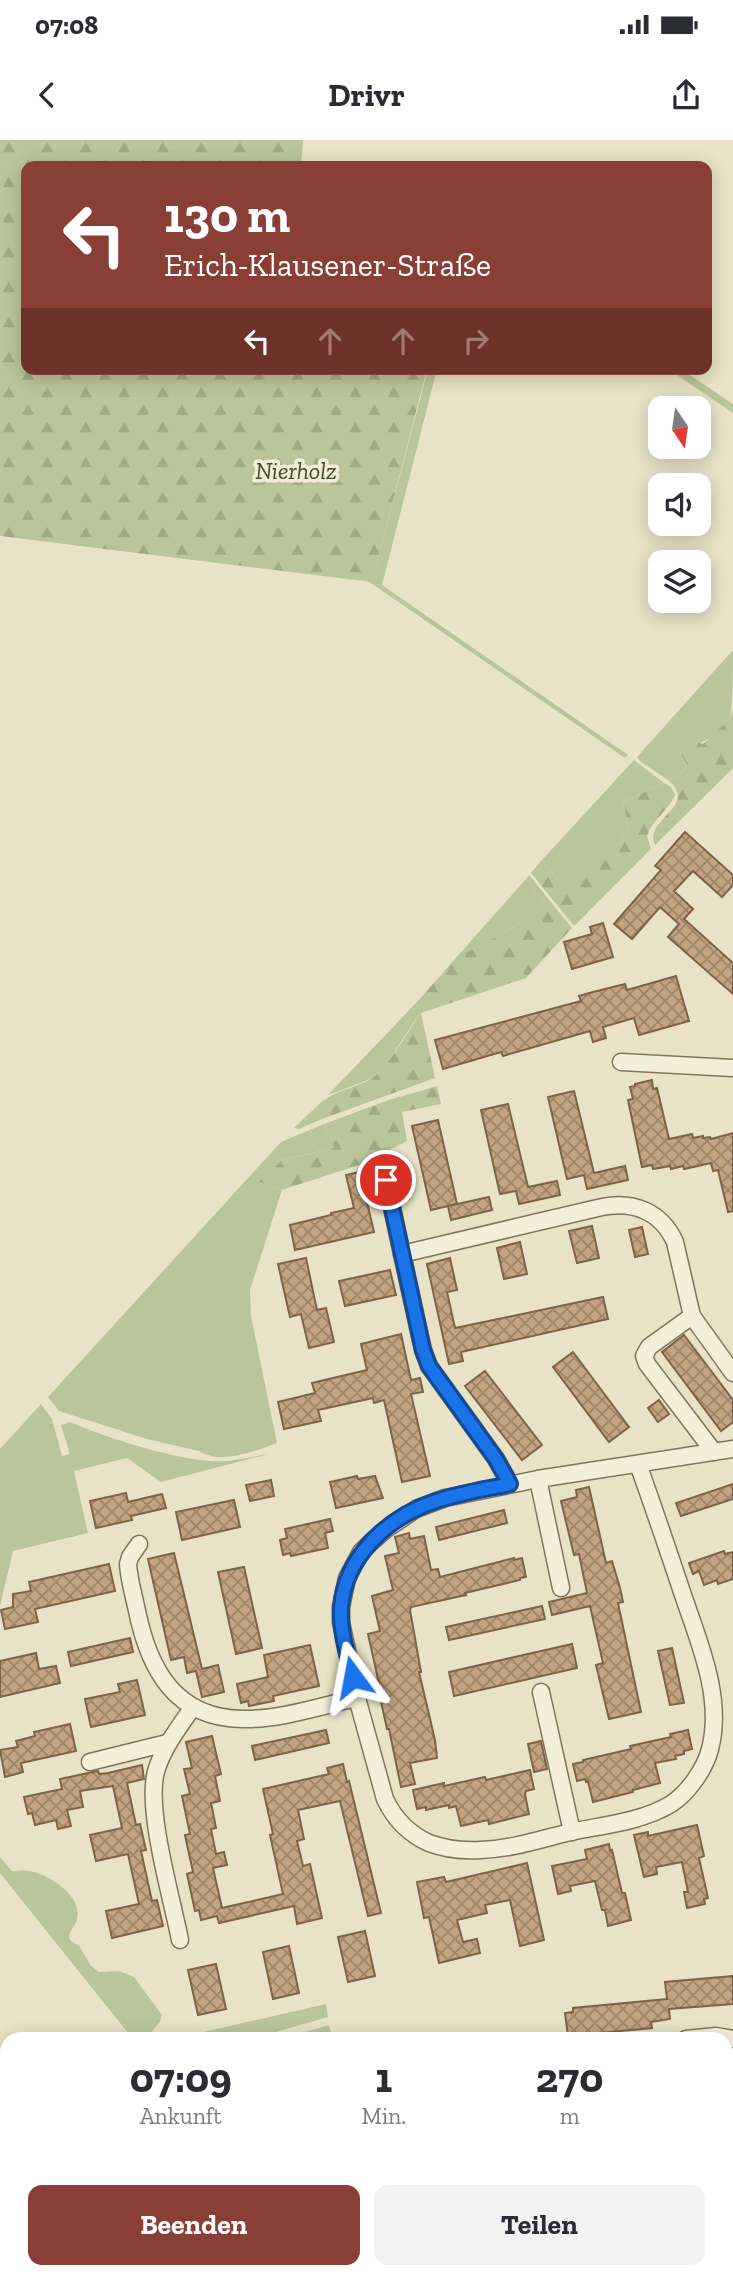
<!DOCTYPE html>
<html lang="de">
<meta charset="utf-8">
<style>
:root{--surface:#fff;--page:#f2f2f3;--text:#2b2b33;--muted:#7c7c81;--accent:#893f35}
body{margin:0;font-family:"Zilla Slab",serif;background:var(--page);color:var(--text);height:100vh;display:flex;flex-direction:column;font-size:26px;white-space:nowrap}
*{box-sizing:border-box;margin:0}
p{font-size:23px;color:var(--muted)}
.icon{flex:none;width:38px;height:38px;fill:none;stroke:currentColor;stroke-width:2;stroke-linecap:round;stroke-linejoin:round}
.map{position:relative;flex:1;overflow:hidden}
.sheet{position:absolute;left:0px;top:1892px;width:733px;height:247px;display:flex;flex-direction:column;background:var(--surface);border-radius:21px 21px 0 0;box-shadow:0 4px 18px #0003}
.sheet>*{flex:none}
.banner{position:absolute;left:21px;top:21px;width:691px;height:214px;border-radius:14px;box-shadow:0 4px 18px #0003;background:#893f35;color:#fff;overflow:hidden}
.needle{width:46px;rotate:167deg}
.controls{position:absolute;left:648px;top:256px;display:grid;gap:14px}
.controls a{display:grid;place-items:center;width:63px;height:63px;border-radius:14px;background:var(--surface);box-shadow:0 4px 18px #0003;font-size:35px}
.pin{position:absolute;display:grid;place-items:center;width:60px;height:60px;color:#fff;margin:-30px;border:4px solid #fff;border-radius:50%;box-shadow:0 2px 7px #0007}
.me{position:absolute;width:77px;margin:-38px;rotate:347deg;stroke-linejoin:round;filter:drop-shadow(0 0 5px #0008)}
.turn{display:flex;align-items:center;gap:24px;height:147px;padding:0 28px;font-size:32px}
.turn .icon{width:91px;height:91px;stroke-width:2.5}
.turn b{display:block;font-size:49px;line-height:60px}
.lanes{display:flex;align-items:center;height:66px;padding:0 28px;background:#0003;justify-content:center;gap:35px;direction:ltr}
.lanes .off{opacity:.35}
.eta{display:flex;justify-content:space-evenly;align-items:center;height:119px;text-align:center}
.eta b{font-size:42px;font-weight:700;line-height:49px}
.action{display:flex;gap:14px;margin-top:auto;padding:14px 28px}
.action a{flex:1;height:80px;border-radius:14px;background:var(--accent);color:#fff;font-size:28px;font-weight:700;line-height:80px;text-align:center}
.action a+a{background:var(--page);color:var(--text)}
.status{display:flex;justify-content:space-between;align-items:center;height:49px;padding:0 35px;background:var(--surface);direction:ltr}
.status svg{height:19px;fill:currentColor}
header{display:flex;justify-content:space-between;align-items:center;height:91px;padding:0 28px;background:var(--surface);font-size:32px;font-weight:700}
.map>svg:first-child{display:block}
.green{fill:#bbc59b}
.forest{fill:url(#forest-firs)}
.building{fill:url(#building-cross-hatch);stroke:#7e6447;stroke-width:2}
.lines{fill:none;stroke-linecap:round;stroke-linejoin:round}
.minor-casing{stroke:#81755e;stroke-width:19}
.minor{stroke:#f4efd8;stroke-width:16}
.route-casing{stroke:#114b97;stroke-width:18}
.route{stroke:#1a73e8;stroke-width:12}
.labels{text-anchor:middle;stroke-width:7;stroke-linejoin:round;paint-order:stroke}
.park-label{font-size:24px;font-style:italic;fill:#404d29;stroke:#f1ecd5}
</style>
<div class="status"><b>07:08</b><svg viewBox="0 0 49 12"><path d="M0 12V9h3v3zM5 12V6h3v6zM10 12V3h3v9zM15 12V0h3v12zM26 1h20v11H26zM47 4h2v5h-2z"/></svg></div>
<header><svg class="icon" aria-label="back" viewBox="0 0 24 24"><path d="M15 5l-7 7 7 7"/></svg>Drivr<svg class="icon" aria-label="share" viewBox="0 0 24 24"><path d="M12 15V3M7 8l5-5 5 5M5 13v7h14v-7"/></svg></header>
<div class="map">
<svg width="733" height="2138" viewBox="0 0 733 2138">
<defs>
<pattern id="forest-firs" width="22" height="20" patternUnits="userSpaceOnUse" patternTransform="scale(1.75)"><rect width="22" height="20" fill="#bbc59b"/><path d="M5 1l3.5 6h-7zM16 11l3.5 6h-7z" fill="#a1a985"/></pattern>
<pattern id="building-cross-hatch" width="8" height="8" patternUnits="userSpaceOnUse" patternTransform="scale(1.75)"><rect width="8" height="8" fill="#c2a480"/><path d="M0 0l8 8M0 8l8-8" fill="none" stroke="#9e8668"/></pattern>
</defs>
<rect width="100%" height="100%" fill="#e8e3c6"/>
<g class="green">
<path d="M428,229H437L382,445L628,615L625,618L368,441H372Z"/>
<path d="M668,229H681L733,264V273Z"/>
<path d="M733,510C733,527 733,564 730,578C721,595 696,606 679,612L688,626L676,638L668,640L641,622L637,617Z"/>
<path d="M634,620L664,643L623,662L629,689L610,712L568,747L561,744L542,720Z"/>
<path d="M526,739L543,762C523,785 495,798 468,813L463,810Z"/>
<path d="M417,862L420,873L385,926L373,938L328,955Z"/>
<path d="M317,966L322,979L299,989L294,988Z"/>
<path d="M324,984L334,1008L282,1020L260,1042L282,1050L250,1150L251,1176L277,1303C255,1311 221,1325 199,1311L147,1299L59,1271L48,1257L281,1002Z"/>
<path d="M41,1264L52,1279L62,1316L70,1314L61,1285L70,1282C106,1298 187,1324 226,1321C241,1320 255,1316 269,1314L161,1342L127,1318L74,1331L88,1393L13,1411L0,1466V1309Z"/>
<path d="M0,1717L12,1731C17,1731 24,1730 29,1731C49,1734 83,1756 77,1779C76,1784 71,1790 69,1795L70,1800L80,1807L91,1826L99,1832L119,1831L134,1837L162,1875L160,1882L145,1899H133L0,1733Z"/>
<path d="M326,1864L328,1877L252,1899H203L199,1893Z"/>
<path d="M329,1885L332,1899H281Z"/>
<path d="M316,2132H477V2138H321Z"/>
<path d="M483,2132H520L526,2138H483Z"/>
</g>
<g class="forest">
<path d="M0,0H303L301,26H26V229H427L372,442L0,396Z"/>
<path d="M733,568V628L655,705C643,678 700,667 668,640L676,638L688,626L679,612L681,597L703,604L730,579Z"/>
<path d="M664,643L671,647L675,655C668,671 652,680 647,696L651,709L574,786L531,733L542,720L561,744L568,746L610,712L629,689L623,662Z"/>
<path d="M529,735L572,788L526,838L421,873L435,938L322,979L317,966C335,949 351,950 371,939C383,933 413,886 420,873L417,862L463,810L468,812C495,798 523,785 543,762L526,739Z"/>
<path d="M437,946L441,964L402,972L407,1001L362,1024L282,1050L259,1042L282,1020L334,1008L324,984L389,960Z"/>
</g>
<g class="building">
<path d="M685,692L733,735V745L722,757L693,731L674,751L693,769L684,779L733,823V854L668,797L679,784L660,767L632,799L614,784L661,730L655,726Z"/>
<path d="M603,783L613,817L572,829L564,802L592,794L590,787Z"/>
<path d="M676,836L689,881L639,895L634,878L603,887L606,898L593,902L590,891L503,916L501,912L443,929L435,900L581,861L579,856L593,852L625,844L627,850Z"/>
<path d="M652,940L653,949L657,948L669,999L692,994L693,998L703,996V998L710,997L711,999L733,993V1071L728,1072L718,1030L713,1031L711,1023L684,1029L683,1026L671,1029L670,1026L653,1029L652,1025L642,1027L628,960L633,959L630,947L635,946V944Z"/>
<path d="M574,951L594,1033L625,1026L628,1040L587,1049L584,1035L567,1039L548,957Z"/>
<path d="M508,964L528,1047L557,1041L560,1055L519,1064L516,1051L500,1054L481,970Z"/>
<path d="M438,980L457,1064L431,1070L412,986Z"/>
<path d="M360,1032L374,1092L295,1110L290,1085L331,1075V1073L354,1068L346,1035Z"/>
<path d="M489,1057L492,1070L451,1080L448,1066Z"/>
<path d="M592,1086L599,1118L577,1123L569,1091Z"/>
<path d="M642,1087L648,1114L635,1117L629,1090Z"/>
<path d="M520,1102L527,1134L504,1139L497,1108Z"/>
<path d="M306,1118L317,1170L326,1168L334,1202L309,1208L301,1174L290,1177L278,1124Z"/>
<path d="M450,1118L457,1150L447,1152L455,1188L603,1157L608,1179L461,1212L463,1221L449,1224L427,1124Z"/>
<path d="M390,1130L396,1155L345,1166L339,1141Z"/>
<path d="M401,1194L411,1240L420,1238L423,1252L411,1254L430,1336L402,1342L384,1260L374,1263L373,1258L318,1270L321,1281L284,1289L278,1262L315,1253L312,1243L367,1230L361,1204Z"/>
<path d="M684,1195L733,1260V1282L721,1291L662,1212Z"/>
<path d="M573,1212L629,1287L609,1302L553,1227Z"/>
<path d="M485,1231L542,1305L522,1320L465,1246Z"/>
<path d="M659,1260L669,1274L658,1282L648,1268Z"/>
<path d="M357,1336L358,1339L375,1336L383,1358L336,1368L330,1342Z"/>
<path d="M271,1340L274,1356L250,1361L246,1345Z"/>
<path d="M733,1344V1359L681,1376L676,1363Z"/>
<path d="M589,1347L606,1423L612,1421L620,1448L623,1462L618,1463L641,1572L609,1579L596,1525L603,1523L590,1466L552,1475L549,1462L587,1453L579,1414L574,1415L561,1361L577,1357L576,1350Z"/>
<path d="M126,1353L128,1362L162,1354L166,1368L131,1376L132,1380L96,1388L90,1361Z"/>
<path d="M234,1360L240,1387L182,1400L176,1372Z"/>
<path d="M504,1370L507,1383L439,1400L436,1387Z"/>
<path d="M330,1379L333,1391L325,1393L328,1408L291,1416L290,1413L283,1415L280,1400L287,1398L285,1389Z"/>
<path d="M409,1393L410,1399L424,1396L431,1430L438,1429L440,1437L514,1418V1420L522,1418L526,1437L520,1438V1440L465,1453L466,1455L411,1467L410,1470L421,1532H419L435,1600L437,1618L410,1623L415,1644L401,1647L389,1589H387L378,1548H380L368,1494L380,1491L372,1456L393,1450L385,1416L399,1413L395,1397Z"/>
<path d="M724,1411L725,1414L733,1412V1439L718,1444L717,1440L704,1445L699,1431L693,1434L689,1423Z"/>
<path d="M174,1413L202,1529L218,1525L224,1552L202,1557L196,1531L187,1533L184,1517L171,1520L148,1419Z"/>
<path d="M109,1424L115,1451L35,1469L38,1482L5,1489L1,1470L13,1467V1454L31,1451L29,1442Z"/>
<path d="M244,1427L262,1508L236,1514L218,1432Z"/>
<path d="M542,1466L545,1479L449,1500L446,1487Z"/>
<path d="M130,1498L133,1512L71,1526L68,1512Z"/>
<path d="M572,1504L577,1528L454,1556L449,1532Z"/>
<path d="M310,1505L319,1546L273,1556L274,1561L249,1566L248,1561L241,1563L237,1544L268,1537L264,1515Z"/>
<path d="M672,1508L684,1563L670,1565L658,1511Z"/>
<path d="M36,1513L39,1529L56,1526L60,1543L0,1557V1521Z"/>
<path d="M137,1540L145,1575L91,1587L85,1559L120,1552L118,1544Z"/>
<path d="M70,1584L76,1611L21,1623L23,1632L5,1637L0,1610L18,1607L16,1601L35,1596L34,1592Z"/>
<path d="M326,1590L329,1603L255,1620L252,1606Z"/>
<path d="M688,1590L692,1609L684,1611V1614L675,1616L676,1619L655,1623L660,1643L633,1650V1652L593,1662L588,1641L586,1642L585,1639L577,1641L573,1624L583,1622V1620L631,1609L630,1606L671,1597L670,1594Z"/>
<path d="M212,1596L221,1634L215,1636L220,1661L211,1663L216,1688L211,1689L216,1714L224,1712L227,1725L213,1728L222,1768L283,1754L270,1695L273,1694L263,1649L329,1634L327,1628L343,1624L347,1642L349,1641L381,1773L368,1776L340,1661L298,1670L304,1699L297,1701L303,1726L310,1724L322,1778L297,1784L294,1766L219,1783L217,1776L201,1780L199,1770L195,1771L187,1734L193,1732L185,1695L190,1694L182,1656L190,1654L184,1629L192,1628L186,1602Z"/>
<path d="M541,1601L547,1629L534,1632L528,1604Z"/>
<path d="M142,1625L144,1639L127,1643L136,1685L140,1684L146,1710L141,1711L152,1761L157,1760L163,1786L112,1798L106,1771L139,1764L128,1714L96,1721L90,1695L122,1688L113,1646L80,1651L83,1667L67,1670L71,1686L58,1689L56,1680L35,1685L32,1673L28,1674L24,1657L62,1649L60,1639L98,1631L99,1634L108,1633Z"/>
<path d="M530,1630L534,1649L526,1651L525,1654L529,1674L489,1684L488,1680L461,1686L456,1666L449,1668V1665L426,1670V1667L417,1669L413,1650L444,1643V1646L485,1637L486,1640Z"/>
<path d="M697,1685L704,1716L699,1718L708,1758L704,1759L705,1764L687,1768L684,1752H688L682,1722L656,1727L657,1734L644,1737L634,1695L648,1692V1696Z"/>
<path d="M609,1704L610,1711L612,1710L622,1753H625L631,1780L608,1786L605,1770H602L595,1741L570,1746L571,1751L558,1754L552,1726L587,1719L585,1710Z"/>
<path d="M527,1723L544,1800L520,1806L510,1760L485,1765L487,1773L457,1780L463,1802L477,1799L480,1813L439,1823L429,1777L424,1778L417,1742L444,1737L446,1742Z"/>
<path d="M365,1791L375,1836L348,1842L338,1797Z"/>
<path d="M289,1806L299,1853L273,1859L263,1812Z"/>
<path d="M216,1824L226,1869L198,1875L188,1830Z"/>
<path d="M733,1836V1864L669,1869L670,1879L651,1882L652,1888L568,1896L565,1873L573,1872V1868L667,1859L665,1842Z"/>
</g>
<g class="lines">
<g class="minor-casing">
<g id="minor">
<path d="M621,922L733,928"/>
<path d="M386,1040L402,1114"/>
<path d="M692,1176L649,1207L644,1216L647,1224L714,1312"/>
<path d="M638,1324C653,1366 667,1407 681,1449C697,1498 724,1556 710,1609C705,1629 688,1653 671,1664C643,1681 606,1685 575,1691C544,1698 513,1709 481,1710C464,1711 445,1709 429,1703C409,1694 394,1678 385,1659L357,1558L341,1482V1467L347,1438L361,1412L370,1403L385,1390L416,1369L445,1358L538,1339L733,1309"/>
<path d="M538,1339L561,1448"/>
<path d="M510,1344L496,1319L429,1226L423,1210L402,1114L602,1067C633,1061 661,1071 675,1102L692,1176L733,1233"/>
<path d="M139,1404L130,1417L128,1424C129,1440 134,1456 137,1471C149,1529 175,1578 242,1579C280,1580 320,1566 357,1558"/>
<path d="M541,1552L572,1692"/>
<path d="M90,1622L167,1603"/>
<path d="M180,1800C172,1758 144,1665 157,1628C165,1605 179,1587 193,1567"/>
<path d="M686,1899L716,1896L733,1899"/>
</g>
</g>
<use href="#minor" class="minor"/>
</g>
<g class="lines">
<g class="route-casing">
<path id="route" d="M353,1537C347,1514 340,1491 341,1468C345,1416 388,1377 436,1361C460,1353 486,1349 510,1344L496,1319L429,1226L423,1210L386,1040"/>
</g>
<use href="#route" class="route"/>
</g>
<g class="labels">
<g class="park-label">
<text x="296" y="339">Nierholz</text>
</g>
</g>
</svg>
<div class="controls">
<a><svg class="needle" viewBox="-14 -14 28 28"><path d="M0-13l5 13h-10z" fill="#e53935"/><path d="M0 13l5-13h-10z" fill="#7c7c81"/></svg></a>
<a><svg class="icon" aria-label="sound" viewBox="0 0 24 24"><path d="M4 9h4l5-4v14l-5-4H4zM17 9q2 3 0 6"/></svg></a>
<a><svg class="icon" aria-label="layers" viewBox="0 0 24 24"><path d="M12 4l9 5-9 5-9-5zM3 14l9 5 9-5"/></svg></a>
</div>
<div class="pin" style="left:386px;top:1040px;background:#d93025"><svg class="icon" aria-label="arrive" viewBox="0 0 24 24"><path d="M6 21V4h12l-3 4 3 4H6"/></svg></div>
<svg class="me" style="left:353px;top:1537px" viewBox="-20 -20 40 40"><path d="M0-17L14 15 0 8-14 15z" fill="#1a73e8" stroke="#fff" stroke-width="4"/></svg>
<div class="banner">
<div class="turn"><svg class="icon" aria-label="left" viewBox="0 0 24 24"><path d="M17 20v-9H6M10 6l-5 5 5 5"/></svg><div><b>130 m</b>Erich-Klausener-Straße</div></div>
<div class="lanes"><svg class="icon" aria-label="left" viewBox="0 0 24 24"><path d="M17 20v-9H6M10 6l-5 5 5 5"/></svg><svg class="icon off" aria-label="ahead" viewBox="0 0 24 24"><path d="M12 20V5M6 11l6-6 6 6"/></svg><svg class="icon off" aria-label="ahead" viewBox="0 0 24 24"><path d="M12 20V5M6 11l6-6 6 6"/></svg><svg class="icon off" aria-label="right" viewBox="0 0 24 24"><path d="M7 20v-9h11M14 6l5 5-5 5"/></svg></div>
</div>
<section class="sheet">
<div class="eta">
<div><b>07:09</b><p>Ankunft</p></div>
<div><b>1</b><p>Min.</p></div>
<div><b>270</b><p>m</p></div>
</div>
<div class="action"><a>Beenden</a><a>Teilen</a></div>
</section>
</div>
